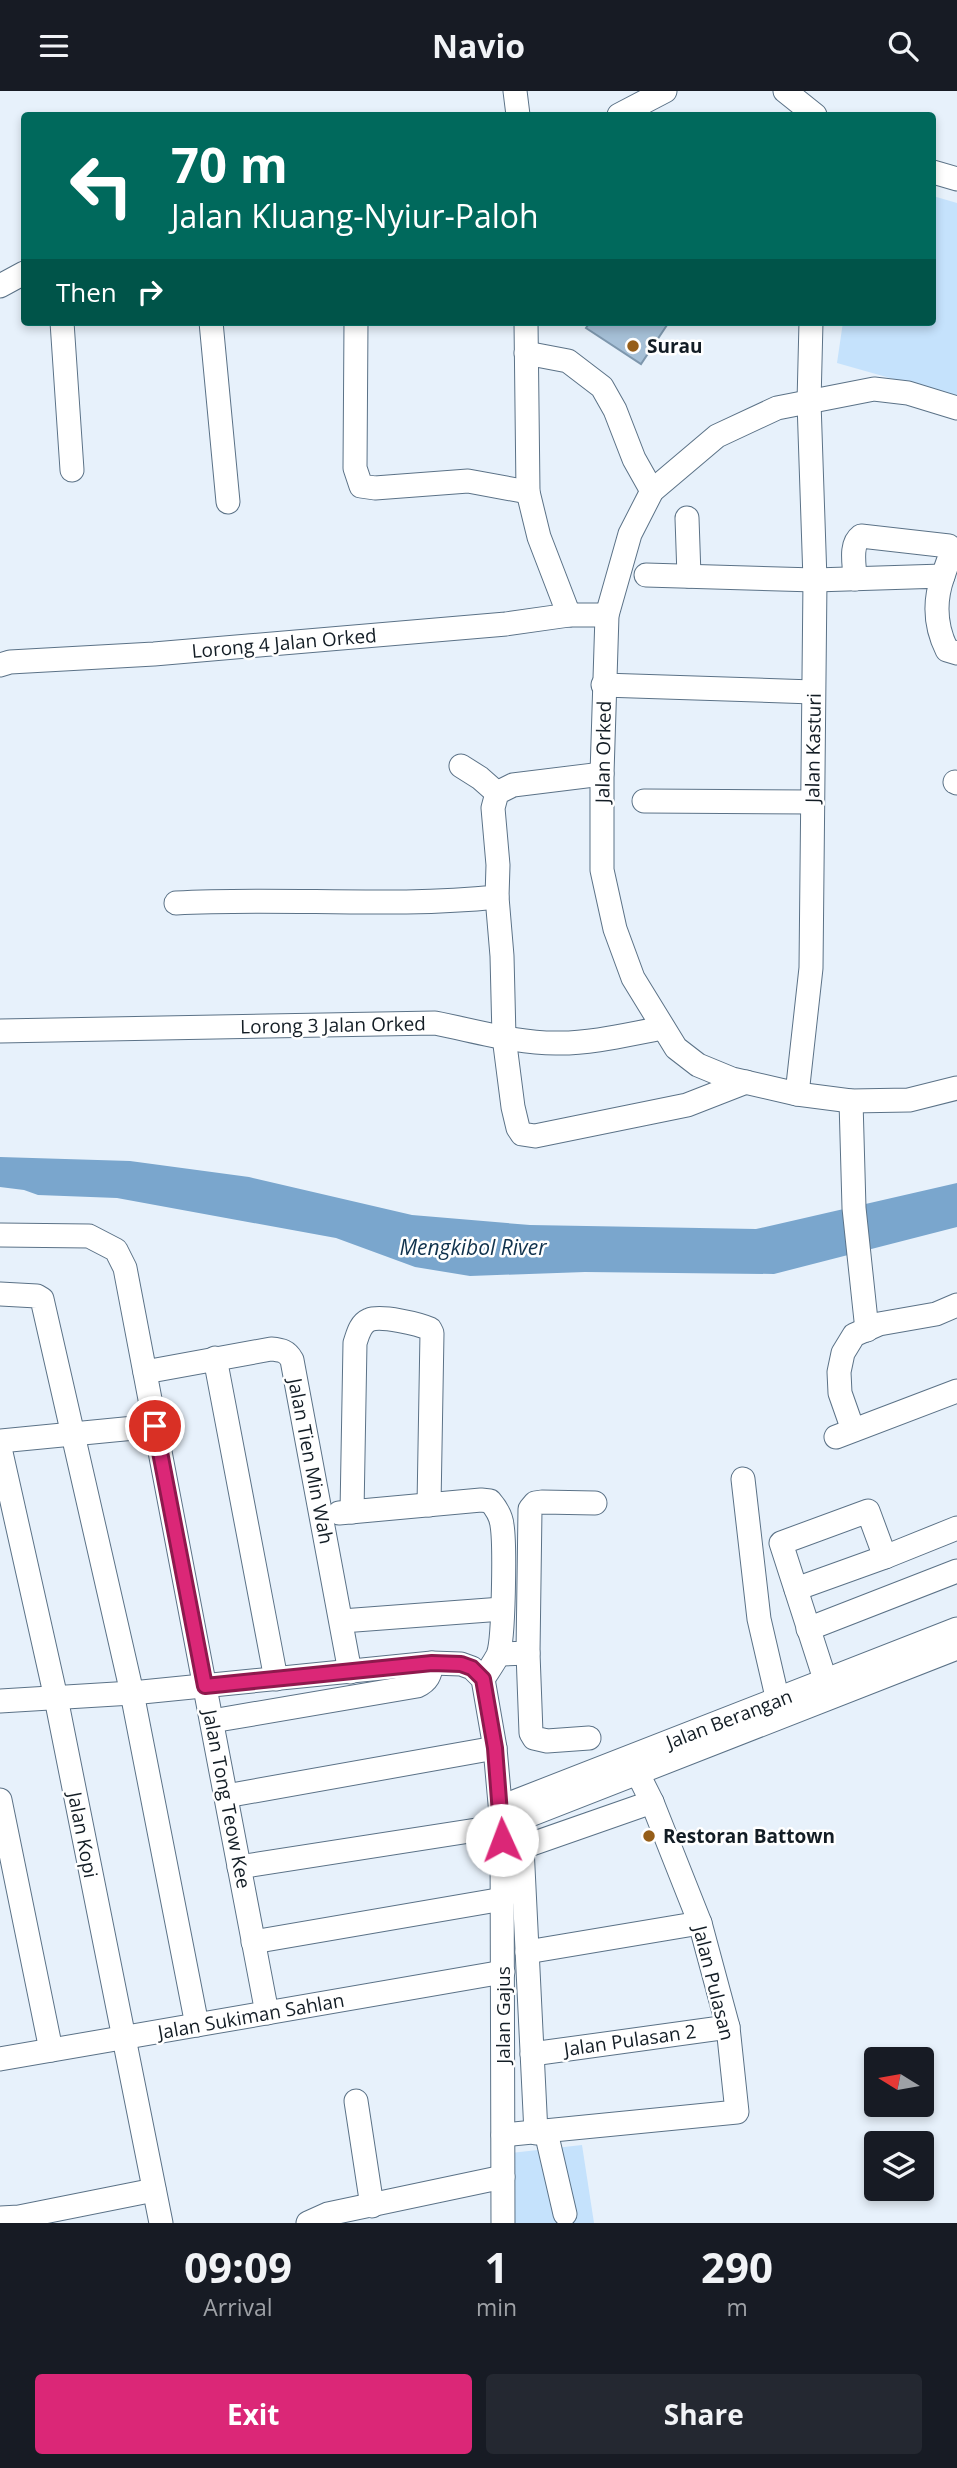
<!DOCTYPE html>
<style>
:root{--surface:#171b24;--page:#242831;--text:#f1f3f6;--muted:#9ea1a6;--accent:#db2777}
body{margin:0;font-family:"Open Sans",sans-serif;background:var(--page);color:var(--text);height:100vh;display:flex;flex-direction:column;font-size:26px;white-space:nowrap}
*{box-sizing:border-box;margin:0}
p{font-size:23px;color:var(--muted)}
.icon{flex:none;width:38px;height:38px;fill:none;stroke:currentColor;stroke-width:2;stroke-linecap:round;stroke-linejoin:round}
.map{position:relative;height:2132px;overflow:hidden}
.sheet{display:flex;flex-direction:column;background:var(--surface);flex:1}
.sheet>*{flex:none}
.top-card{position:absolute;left:21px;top:21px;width:915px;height:214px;border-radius:7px;box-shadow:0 4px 10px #0003;background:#00695c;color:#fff;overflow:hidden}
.needle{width:46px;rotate:281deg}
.buttons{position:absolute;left:864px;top:1956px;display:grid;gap:14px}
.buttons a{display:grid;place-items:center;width:70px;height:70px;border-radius:7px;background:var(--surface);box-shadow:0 4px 10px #0003;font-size:35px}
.pin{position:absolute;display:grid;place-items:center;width:60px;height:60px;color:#fff;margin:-30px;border:4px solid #fff;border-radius:50%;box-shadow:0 2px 7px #0007}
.me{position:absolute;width:77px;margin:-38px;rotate:358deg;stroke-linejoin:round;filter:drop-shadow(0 0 5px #0008)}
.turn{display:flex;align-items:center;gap:24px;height:147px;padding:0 35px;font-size:32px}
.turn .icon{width:91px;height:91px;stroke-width:2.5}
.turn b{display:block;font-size:49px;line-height:60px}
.then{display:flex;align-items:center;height:66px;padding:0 35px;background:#0003;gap:14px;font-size:26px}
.eta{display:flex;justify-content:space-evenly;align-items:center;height:119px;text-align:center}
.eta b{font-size:42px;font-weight:700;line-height:49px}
.cta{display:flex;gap:14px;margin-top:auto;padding:14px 35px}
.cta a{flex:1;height:80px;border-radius:7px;background:var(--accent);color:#fff;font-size:28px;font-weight:700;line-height:80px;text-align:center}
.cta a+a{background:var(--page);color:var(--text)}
header{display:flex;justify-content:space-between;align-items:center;height:91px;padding:0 35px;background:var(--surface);font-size:32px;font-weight:700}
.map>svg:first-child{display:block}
.green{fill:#c5e2fc}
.water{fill:#7aa6cd}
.building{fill:#a6c0d7;stroke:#7e97ad;stroke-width:2}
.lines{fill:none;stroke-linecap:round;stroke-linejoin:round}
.minor-casing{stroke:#5b7287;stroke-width:25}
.minor{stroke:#fff;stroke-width:23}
.route-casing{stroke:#8e194d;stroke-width:18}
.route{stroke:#db2777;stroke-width:12}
.poi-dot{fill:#965e19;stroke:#fff;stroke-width:2.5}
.labels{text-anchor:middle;stroke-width:5;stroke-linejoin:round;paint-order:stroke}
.poi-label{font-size:19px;font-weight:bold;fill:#131d25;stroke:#fff;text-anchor:start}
.street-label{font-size:19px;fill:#131d25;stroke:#fff}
.water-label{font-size:21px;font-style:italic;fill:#10324d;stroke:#fff}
</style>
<header><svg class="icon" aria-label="menu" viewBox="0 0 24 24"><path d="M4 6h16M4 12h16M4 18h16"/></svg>Navio<svg class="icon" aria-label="search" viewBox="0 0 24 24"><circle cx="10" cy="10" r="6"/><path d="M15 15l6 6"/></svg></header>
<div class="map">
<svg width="957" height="2132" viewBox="0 0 957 2132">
<rect width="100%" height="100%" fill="#e7f1fb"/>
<g class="green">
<path d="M933,105L957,112V306L837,272L843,231H933Z"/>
<path d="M582,2054L594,2132H510L511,2062Z"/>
</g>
<path class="water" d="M0,1066L130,1070L249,1086L412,1124L530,1134L756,1138L957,1092V1136L774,1183L585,1181L470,1185L415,1176L336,1147L117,1107L38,1104L24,1099L0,1096Z"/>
<path class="building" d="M590,231H669L641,273L586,237Z"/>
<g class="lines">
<g class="minor-casing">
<g id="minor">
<path d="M515,0L518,24"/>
<path d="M785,0L815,24"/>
<path d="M619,24L665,0"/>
<path d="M933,81L957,88"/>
<path d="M0,195L24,182"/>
<path d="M62,231L72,379"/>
<path d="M211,231L228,411"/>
<path d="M356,231L355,377L361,395L375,397L468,390L528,401"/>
<path d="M526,231L528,401L539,446L569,524"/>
<path d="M526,262L568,270L602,296L615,319L634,368L652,400"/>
<path d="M957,317L908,302L874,298L777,317L717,345L652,400L630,443L607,524L602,683V779L615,838L633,887L676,957L698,974L732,988L797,1003L851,1010L909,1009L957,997"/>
<path d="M687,427L689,485"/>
<path d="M646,484L815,489L943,485C934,510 935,535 947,559L957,562"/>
<path d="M855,488C855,475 849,454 861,445L949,455L950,465L943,485"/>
<path d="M0,574L10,571L154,563L506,533L569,524H607"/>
<path d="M603,594L813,601"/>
<path d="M461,675L480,687L497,702"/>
<path d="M955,691L957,692"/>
<path d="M644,710L812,711"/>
<path d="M497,806L502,865L504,946L513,1016L518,1037L522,1043L535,1045L687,1014L746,991"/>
<path d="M176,812C282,806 390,817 497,806L498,774L493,717L497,702L513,694L602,683"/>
<path d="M0,940L435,932C476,940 519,953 560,952C594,952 629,943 663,937"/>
<path d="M797,1003L811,877L815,489L809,311L811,231"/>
<path d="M851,1010L854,1117L867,1239"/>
<path d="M0,1144L89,1145L116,1159L125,1177L267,1922"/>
<path d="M0,1203L37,1205L42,1208L132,1602L197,1934"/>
<path d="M215,1267L276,1588"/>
<path d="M145,1281L271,1258C282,1259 287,1260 292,1269L350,1581"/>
<path d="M853,1339L840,1302L839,1281L843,1262L854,1244L879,1233L936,1223L957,1214"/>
<path d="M836,1346L957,1300"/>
<path d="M0,1350L155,1335"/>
<path d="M0,1357L56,1607L161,2132"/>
<path d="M743,1388L759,1528L781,1623"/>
<path d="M352,1421L355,1252C358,1243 360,1233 369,1229C381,1224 419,1233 430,1238L432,1242L429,1414"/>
<path d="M339,1422L481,1409L490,1410C496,1417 501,1424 502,1434C505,1452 504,1549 498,1564C494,1572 488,1580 483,1588"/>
<path d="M796,1498L885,1466"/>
<path d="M342,1530L502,1518"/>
<path d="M808,1538L957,1480"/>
<path d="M528,1562L531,1642L534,1647L547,1650L589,1647"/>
<path d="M499,1563L528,1562L530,1418L535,1412L542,1411L595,1412"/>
<path d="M830,1604L781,1452L868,1420L885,1466L957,1437"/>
<path d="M0,1610L132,1602L432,1572L461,1573L472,1577L483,1588L495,1657L502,1735L503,2132"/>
<path d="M212,1630L417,1595C428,1590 430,1584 432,1572"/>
<path d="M226,1705L495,1657"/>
<path d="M0,1709L51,1959"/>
<path d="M501,1716L957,1538"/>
<path d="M522,1756L536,2042"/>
<path d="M509,1761L652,1711"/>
<path d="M239,1776L502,1735L957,1557"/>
<path d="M253,1851L503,1808"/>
<path d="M527,1861L700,1832"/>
<path d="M532,1963L728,1936"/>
<path d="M0,1968L503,1881"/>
<path d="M356,2010L372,2115"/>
<path d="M546,2041L565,2123"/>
<path d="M503,2044L737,2021L728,1936L700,1832L652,1711L630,1667"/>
<path d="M0,2127L19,2126L154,2099"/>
<path d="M308,2132L328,2123L503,2086"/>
</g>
</g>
<use href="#minor" class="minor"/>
</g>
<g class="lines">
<g class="route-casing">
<path id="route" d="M155,1335L205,1595L432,1572L461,1573L472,1577L483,1588L495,1657L502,1749"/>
</g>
<use href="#route" class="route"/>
</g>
<g class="poi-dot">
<circle cx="633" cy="255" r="7"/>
<circle cx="649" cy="1745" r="7"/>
</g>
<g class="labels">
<g class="poi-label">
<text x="647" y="262">Surau</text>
<text x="663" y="1752">Restoran Battown</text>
</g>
<g class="street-label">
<text transform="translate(284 552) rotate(-5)" y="7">Lorong 4 Jalan Orked</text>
<text transform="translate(813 657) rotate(-89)" y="7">Jalan Kasturi</text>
<text transform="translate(603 661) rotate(-89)" y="7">Jalan Orked</text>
<text transform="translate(333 934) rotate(-1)" y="7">Lorong 3 Jalan Orked</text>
<text transform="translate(311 1370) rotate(79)" y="7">Jalan Tien Min Wah</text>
<text transform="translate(729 1628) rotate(-21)" y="7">Jalan Berangan</text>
<text transform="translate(227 1708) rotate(79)" y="7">Jalan Tong Teow Kee</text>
<text transform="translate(83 1744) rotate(79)" y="7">Jalan Kopi</text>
<text transform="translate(714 1892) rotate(76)" y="7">Jalan Pulasan</text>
<text transform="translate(503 1924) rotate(-90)" y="7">Jalan Gajus</text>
<text transform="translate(251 1925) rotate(-10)" y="7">Jalan Sukiman Sahlan</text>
<text transform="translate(630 1949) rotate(-8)" y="7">Jalan Pulasan 2</text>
</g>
<g class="water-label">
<text x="473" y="1164">Mengkibol River</text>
</g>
</g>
</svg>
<div class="buttons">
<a><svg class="needle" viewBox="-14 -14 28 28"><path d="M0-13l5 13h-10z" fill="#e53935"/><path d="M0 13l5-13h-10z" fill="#9ea1a6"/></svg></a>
<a><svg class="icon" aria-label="layers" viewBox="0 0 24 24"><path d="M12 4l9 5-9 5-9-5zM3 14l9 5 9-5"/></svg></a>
</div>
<div class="pin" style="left:155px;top:1335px;background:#d93025"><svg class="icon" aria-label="arrive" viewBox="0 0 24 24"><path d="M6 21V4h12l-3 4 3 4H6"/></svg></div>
<svg class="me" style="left:502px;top:1749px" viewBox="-20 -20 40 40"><circle r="19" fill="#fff"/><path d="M0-13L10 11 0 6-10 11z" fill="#db2777"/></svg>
<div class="top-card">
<div class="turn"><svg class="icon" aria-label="left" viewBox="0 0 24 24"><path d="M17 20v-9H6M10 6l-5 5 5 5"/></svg><div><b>70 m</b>Jalan Kluang-Nyiur-Paloh</div></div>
<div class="then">Then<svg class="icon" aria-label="right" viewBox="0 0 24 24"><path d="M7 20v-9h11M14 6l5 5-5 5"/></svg></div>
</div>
</div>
<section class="sheet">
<div class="eta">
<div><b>09:09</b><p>Arrival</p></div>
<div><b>1</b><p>min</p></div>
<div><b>290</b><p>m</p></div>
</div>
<div class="cta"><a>Exit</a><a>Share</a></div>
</section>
